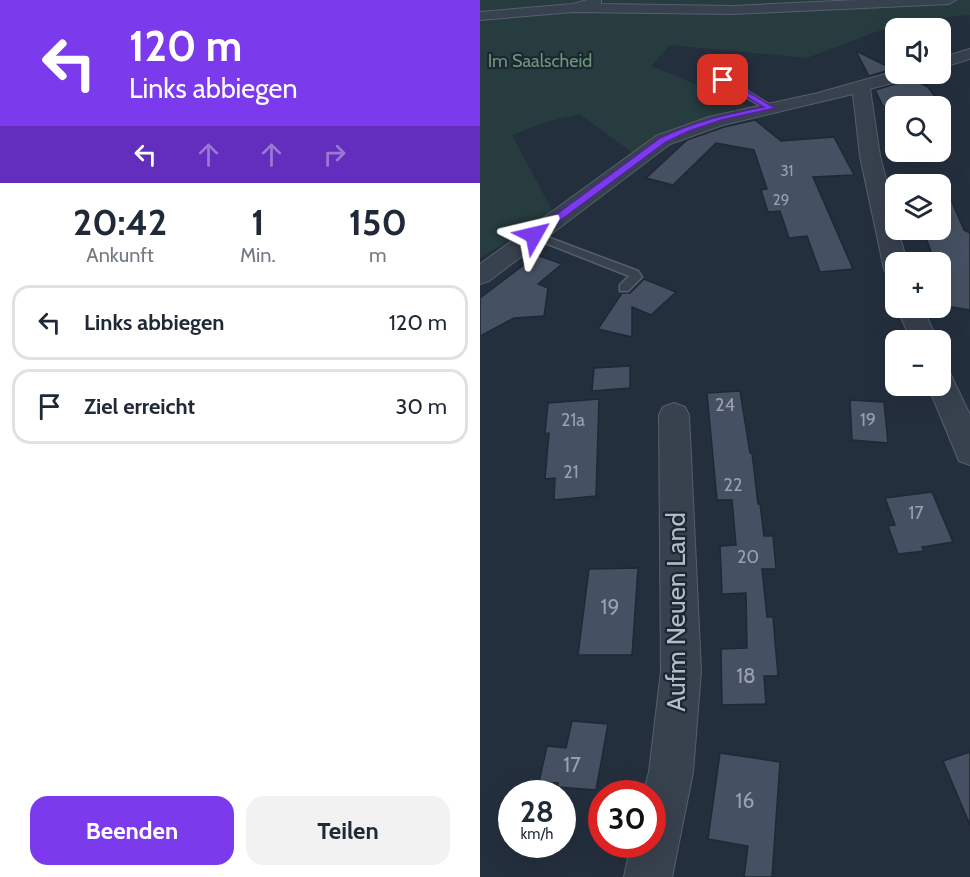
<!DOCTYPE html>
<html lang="de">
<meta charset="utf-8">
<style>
:root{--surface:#fff;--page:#f2f2f3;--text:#1f2937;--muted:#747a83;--line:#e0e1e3;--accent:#7c3aed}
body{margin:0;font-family:Cabin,sans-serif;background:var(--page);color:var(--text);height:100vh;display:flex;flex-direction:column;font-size:22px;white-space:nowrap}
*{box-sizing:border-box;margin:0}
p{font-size:20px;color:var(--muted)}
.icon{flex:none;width:33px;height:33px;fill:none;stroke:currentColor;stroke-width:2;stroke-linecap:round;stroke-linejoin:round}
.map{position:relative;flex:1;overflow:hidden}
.details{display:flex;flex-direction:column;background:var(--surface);width:480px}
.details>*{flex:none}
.hud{background:#7c3aed;color:#fff;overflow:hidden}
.controls{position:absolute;left:405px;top:18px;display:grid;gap:12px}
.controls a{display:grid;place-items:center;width:66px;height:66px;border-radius:12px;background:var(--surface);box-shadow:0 6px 24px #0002;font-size:30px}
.speed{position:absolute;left:18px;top:780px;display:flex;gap:12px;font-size:30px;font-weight:700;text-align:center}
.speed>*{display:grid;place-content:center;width:78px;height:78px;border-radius:50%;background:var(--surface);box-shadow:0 6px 24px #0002;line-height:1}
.speed small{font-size:15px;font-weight:400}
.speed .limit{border:9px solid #d22;background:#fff;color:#111}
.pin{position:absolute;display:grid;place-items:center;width:51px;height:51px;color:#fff;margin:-26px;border-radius:12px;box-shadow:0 3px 9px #0006}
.me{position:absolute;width:66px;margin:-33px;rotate:53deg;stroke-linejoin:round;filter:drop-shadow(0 0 4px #0008)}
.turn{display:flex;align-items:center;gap:21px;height:126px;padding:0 30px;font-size:27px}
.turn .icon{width:78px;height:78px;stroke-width:2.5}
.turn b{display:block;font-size:42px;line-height:51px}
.lanes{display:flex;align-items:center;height:57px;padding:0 30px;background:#0003;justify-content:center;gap:30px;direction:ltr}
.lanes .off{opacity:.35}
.eta{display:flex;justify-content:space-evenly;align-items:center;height:102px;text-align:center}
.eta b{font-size:36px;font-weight:700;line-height:42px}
.primary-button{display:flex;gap:12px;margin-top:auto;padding:12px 30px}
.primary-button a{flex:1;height:69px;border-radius:18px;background:var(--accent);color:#fff;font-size:24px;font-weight:700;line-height:69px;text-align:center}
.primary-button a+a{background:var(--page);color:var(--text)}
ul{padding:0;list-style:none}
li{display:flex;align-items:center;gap:18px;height:75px;margin:0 12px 9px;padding:0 18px;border:3px solid var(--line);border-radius:18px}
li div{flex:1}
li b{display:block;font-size:22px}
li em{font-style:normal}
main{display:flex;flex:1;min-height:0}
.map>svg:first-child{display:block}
.green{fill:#263c3f}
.building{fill:#455162;stroke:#1f2835;stroke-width:1.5}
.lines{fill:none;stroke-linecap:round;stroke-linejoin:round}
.lane-casing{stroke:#565f6c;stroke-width:3}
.street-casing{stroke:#565f6c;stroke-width:2}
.lane{fill:#38414e;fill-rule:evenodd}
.street{fill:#38414e;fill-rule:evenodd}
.route{fill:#7c3aed;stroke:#51269a;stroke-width:1.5}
.labels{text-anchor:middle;stroke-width:4.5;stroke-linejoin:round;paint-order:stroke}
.far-number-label{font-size:15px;fill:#98a1af}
.far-park-label{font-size:18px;fill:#6b9a76;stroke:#1d2633}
.number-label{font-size:18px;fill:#98a1af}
.near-number-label{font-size:21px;fill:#98a1af}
.near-street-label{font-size:26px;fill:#b4bcc9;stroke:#1d2633}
</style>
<main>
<section class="details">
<div class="hud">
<div class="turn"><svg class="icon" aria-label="left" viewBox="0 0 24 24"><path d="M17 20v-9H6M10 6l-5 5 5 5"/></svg><div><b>120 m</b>Links abbiegen</div></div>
<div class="lanes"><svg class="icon" aria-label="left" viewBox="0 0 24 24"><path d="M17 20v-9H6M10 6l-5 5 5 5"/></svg><svg class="icon off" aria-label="ahead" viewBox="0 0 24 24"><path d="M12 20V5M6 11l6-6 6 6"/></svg><svg class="icon off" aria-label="ahead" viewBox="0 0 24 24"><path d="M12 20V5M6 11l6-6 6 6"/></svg><svg class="icon off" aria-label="right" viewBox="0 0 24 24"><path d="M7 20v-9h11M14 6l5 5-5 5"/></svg></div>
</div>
<div class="eta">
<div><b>20:42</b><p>Ankunft</p></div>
<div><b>1</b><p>Min.</p></div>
<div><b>150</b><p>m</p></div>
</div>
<ul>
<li><svg class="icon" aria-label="left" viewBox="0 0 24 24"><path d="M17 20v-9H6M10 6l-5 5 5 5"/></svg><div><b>Links abbiegen</b></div><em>120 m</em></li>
<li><svg class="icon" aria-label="arrive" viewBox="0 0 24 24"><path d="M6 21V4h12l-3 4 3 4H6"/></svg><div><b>Ziel erreicht</b></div><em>30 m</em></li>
</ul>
<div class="primary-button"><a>Beenden</a><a>Teilen</a></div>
</section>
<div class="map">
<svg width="490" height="877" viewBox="0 0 490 877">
<rect width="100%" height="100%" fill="#242f3e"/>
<path class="green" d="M0,0H490V15L425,21L327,58L190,45L171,66L274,108L157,156L100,114L66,122L32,135L73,212L0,258Z"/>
<g class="building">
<path d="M376,51L413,69L389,76Z"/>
<path d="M432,79L448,87L462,106H403L395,90Z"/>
<path d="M275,120L301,141L354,137L374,175L333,177L373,269L340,272L327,236L309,238L300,211L288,212L281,190L287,189L274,150L236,143L193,185L166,178L207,140L244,127Z"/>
<path d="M460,174L484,230L490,233V310L466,306L467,292L460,291V262H452L453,257L443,230H460Z"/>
<path d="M57,255L82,264L58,284L68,288L64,316L34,318L0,336V298Z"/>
<path d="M164,279L196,292L171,315L152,307V337L118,329L142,293H150Z"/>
<path d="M150,366V388L112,391L114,368Z"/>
<path d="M260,391L270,453H272L278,504H280L284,536H293L296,569H282L287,617H293L298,676H284L286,704L242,705L241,649L267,648L266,593L242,594L240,546L256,545L252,500H237L227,393Z"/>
<path d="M119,399L116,496L74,500L75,478L65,479L69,433L65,434L68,403Z"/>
<path d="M370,400L404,402L408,443L372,440Z"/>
<path d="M452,492L473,542L442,547L444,551L418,554L408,526L415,525L405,498Z"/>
<path d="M158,568L152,655H98L109,569Z"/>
<path d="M92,721L128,724L116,790L78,787V783L59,782L67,746L86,748Z"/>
<path d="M490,752V825L463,761Z"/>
<path d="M240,753L300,762L292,877H264L268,846L228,839Z"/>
</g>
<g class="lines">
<g class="lane-casing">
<g id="lane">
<path d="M240,78H246L295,108L288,110L240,82Z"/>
<path d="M54,232L158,271L162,277L148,291H140V285L149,276L50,237L48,235Z"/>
</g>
</g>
<g class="street-casing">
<g id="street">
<path d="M107,0H121V4L253,6L377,0H476L469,4L253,14L94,12L0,20V12L93,4Z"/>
<path d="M490,49V59L460,68V58Z"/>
<path d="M416,71V74H432L430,78L390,89L400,156L416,218V230H418L427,262H416V276L407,274L404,269L380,156L373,94L243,125L190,144L9,281L0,284V264L176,136L229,117L338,93Z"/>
<path d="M417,308H443L457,340H431Z"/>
<path d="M460,370L470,373L490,415V465L479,461L448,386H460Z"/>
<path d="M194,403L205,407L209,415L221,671L213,772L192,877H144L151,844H172V794H163L169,772L181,671L179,415L183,407Z"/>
</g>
</g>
<use href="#lane" class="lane"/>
<use href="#street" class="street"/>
</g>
<path class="route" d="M241,79H246L295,108L241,120L209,131L186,142L58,237H51V233L180,138C214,122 247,114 284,107L241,82Z"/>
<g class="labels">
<g class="far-number-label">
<text x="307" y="176">31</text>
<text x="301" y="205">29</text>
</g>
<g class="far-park-label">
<text x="60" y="67">Im Saalscheid</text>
</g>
<g class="number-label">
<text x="245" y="411">24</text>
<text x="93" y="426">21a</text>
<text x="388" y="426">19</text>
<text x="91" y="478">21</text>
<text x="253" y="491">22</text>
<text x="436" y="519">17</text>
<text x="268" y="563">20</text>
</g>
<g class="near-number-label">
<text x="130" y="614">19</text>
<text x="266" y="683">18</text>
<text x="92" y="772">17</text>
<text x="265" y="808">16</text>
</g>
<g class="near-street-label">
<text transform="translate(196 612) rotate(-90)" y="9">Aufm Neuen Land</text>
</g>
</g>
</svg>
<div class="controls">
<a><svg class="icon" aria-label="sound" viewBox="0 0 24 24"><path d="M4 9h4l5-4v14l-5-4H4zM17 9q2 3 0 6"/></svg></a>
<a><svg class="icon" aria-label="search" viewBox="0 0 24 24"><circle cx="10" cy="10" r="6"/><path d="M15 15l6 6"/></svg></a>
<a><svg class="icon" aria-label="layers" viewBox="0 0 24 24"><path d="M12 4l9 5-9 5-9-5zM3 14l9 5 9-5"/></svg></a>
<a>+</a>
<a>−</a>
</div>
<div class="speed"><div>28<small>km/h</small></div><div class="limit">30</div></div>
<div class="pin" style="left:243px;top:80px;background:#d93025"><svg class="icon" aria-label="arrive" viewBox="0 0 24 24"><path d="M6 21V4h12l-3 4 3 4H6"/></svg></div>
<svg class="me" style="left:54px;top:235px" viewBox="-20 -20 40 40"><path d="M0-17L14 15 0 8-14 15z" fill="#7c3aed" stroke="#fff" stroke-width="4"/></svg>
</div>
</main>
